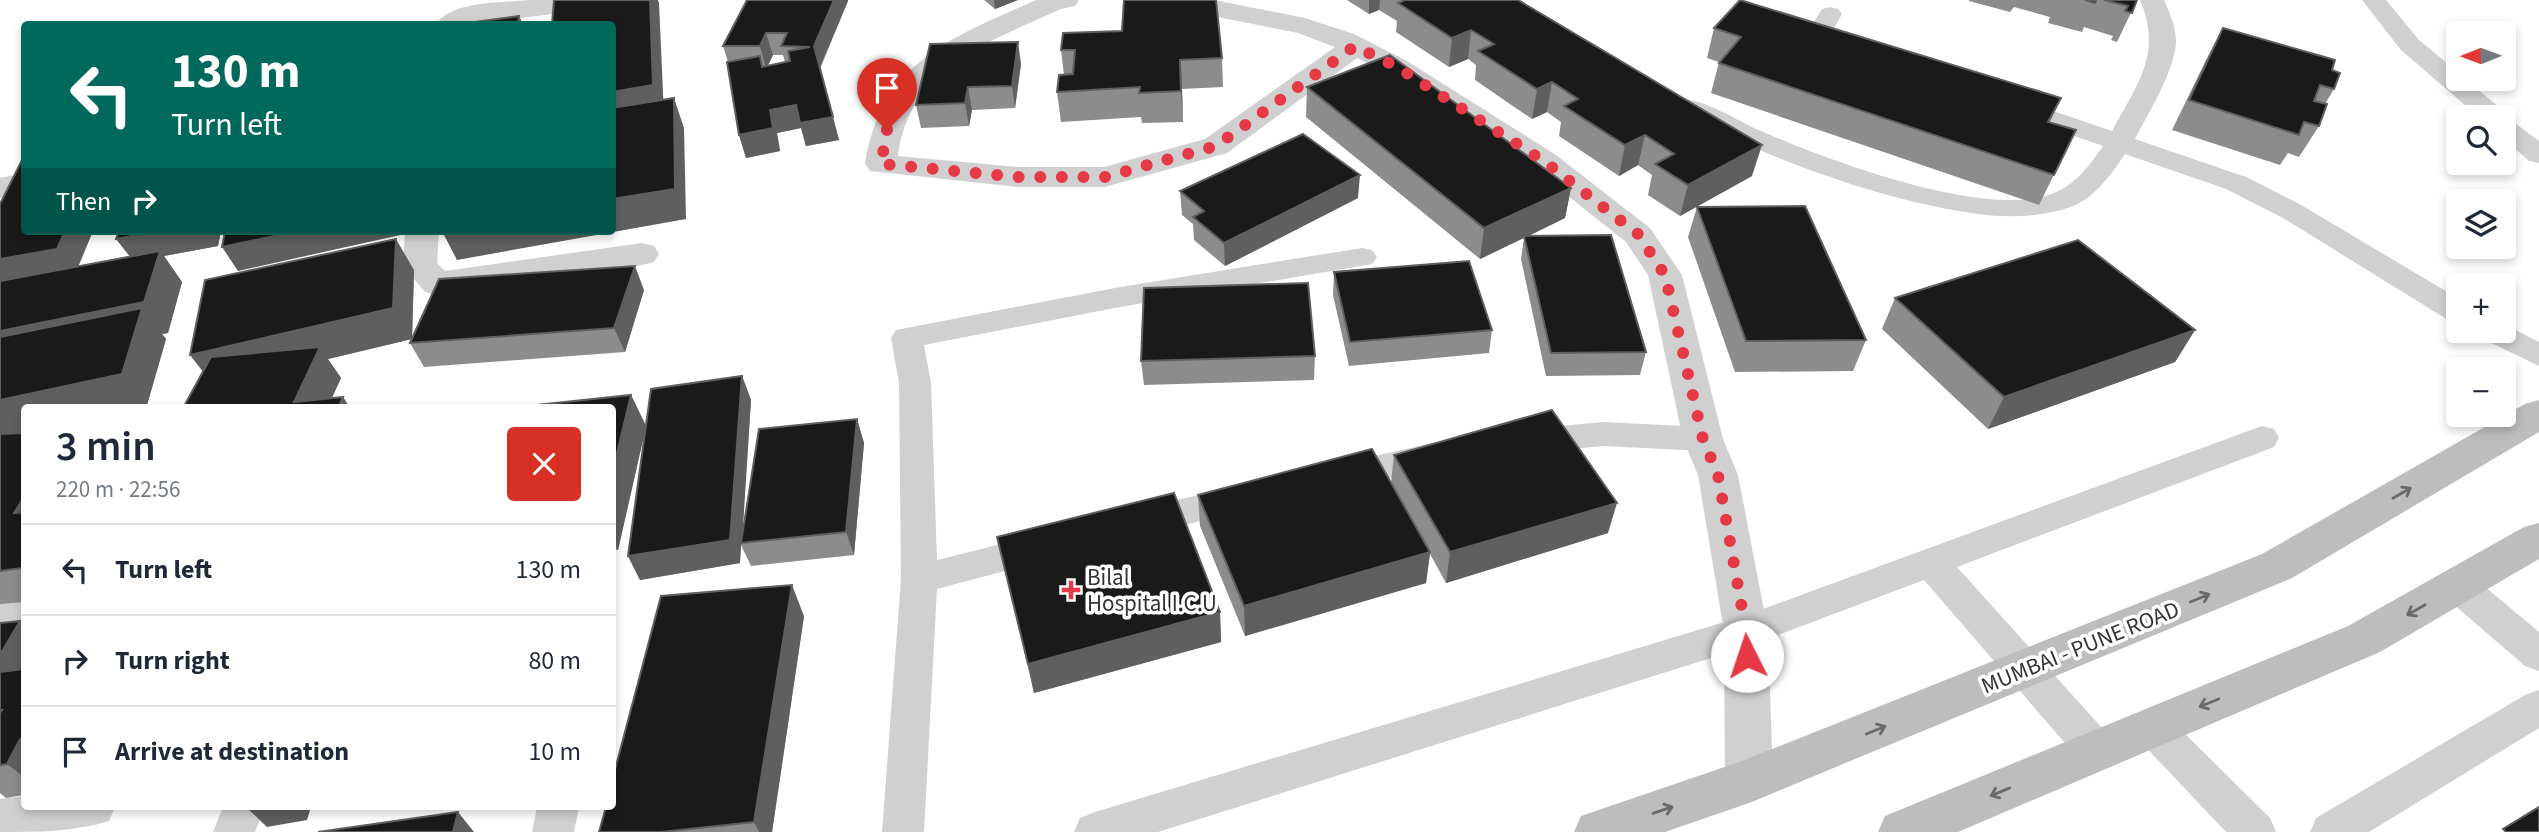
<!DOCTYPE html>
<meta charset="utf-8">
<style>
:root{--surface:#fff;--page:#f6f6f7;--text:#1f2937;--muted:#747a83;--line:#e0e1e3}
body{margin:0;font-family:"Source Sans 3",sans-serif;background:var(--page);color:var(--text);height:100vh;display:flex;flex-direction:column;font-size:26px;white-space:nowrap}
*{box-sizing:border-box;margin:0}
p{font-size:23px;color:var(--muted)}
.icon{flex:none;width:38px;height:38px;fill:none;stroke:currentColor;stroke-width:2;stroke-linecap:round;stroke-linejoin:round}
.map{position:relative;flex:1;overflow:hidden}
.drawer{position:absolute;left:21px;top:404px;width:595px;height:406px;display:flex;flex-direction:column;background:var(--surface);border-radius:7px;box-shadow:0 4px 10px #0003}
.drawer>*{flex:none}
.hud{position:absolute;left:21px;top:21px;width:595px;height:214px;border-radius:7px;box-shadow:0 4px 10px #0003;background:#00695c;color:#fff;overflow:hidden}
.needle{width:46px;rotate:269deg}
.fabs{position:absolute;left:2446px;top:21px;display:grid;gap:14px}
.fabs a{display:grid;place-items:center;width:70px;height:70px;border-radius:7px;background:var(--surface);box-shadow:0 4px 10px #0003;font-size:35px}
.pin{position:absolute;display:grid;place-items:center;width:60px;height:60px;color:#fff;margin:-72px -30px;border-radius:50% 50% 50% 0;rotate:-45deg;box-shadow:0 0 7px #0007}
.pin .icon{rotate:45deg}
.me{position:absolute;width:77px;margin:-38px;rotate:356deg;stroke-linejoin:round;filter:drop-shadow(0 0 5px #0008)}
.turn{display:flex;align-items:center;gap:24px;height:147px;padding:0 35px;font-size:32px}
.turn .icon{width:91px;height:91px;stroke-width:2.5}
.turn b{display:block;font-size:49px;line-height:60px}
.then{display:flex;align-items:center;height:66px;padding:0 35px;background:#0003;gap:14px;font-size:26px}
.round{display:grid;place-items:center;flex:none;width:74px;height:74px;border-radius:7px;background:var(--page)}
.overview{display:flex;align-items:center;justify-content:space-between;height:119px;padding:0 35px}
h1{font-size:42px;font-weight:600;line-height:52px}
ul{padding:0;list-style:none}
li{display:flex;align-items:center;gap:21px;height:91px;padding:0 35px;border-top:2px solid var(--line)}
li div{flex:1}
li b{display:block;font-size:26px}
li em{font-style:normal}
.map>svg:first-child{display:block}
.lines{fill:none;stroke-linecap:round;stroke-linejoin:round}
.lane{fill:#d0d0d0;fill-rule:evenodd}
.street{fill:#d0d0d0;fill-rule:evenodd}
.secondary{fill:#bdbdbd;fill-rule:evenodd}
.wall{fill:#8c8c8c;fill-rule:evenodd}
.shaded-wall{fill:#5f5f5f}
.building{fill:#1a1a1a;stroke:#5f5f5f;stroke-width:2}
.oneway{stroke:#6a6a6a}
.route{stroke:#e63946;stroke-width:12;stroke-dasharray:0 21.6}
.poi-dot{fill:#e63946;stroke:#fff;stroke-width:2.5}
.labels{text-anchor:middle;stroke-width:7;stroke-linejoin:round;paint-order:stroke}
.poi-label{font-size:23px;fill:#333;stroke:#fff;text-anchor:start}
.street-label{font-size:23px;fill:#333;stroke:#fff}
</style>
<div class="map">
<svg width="2539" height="832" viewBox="0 0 2539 832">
<rect width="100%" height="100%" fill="#fff"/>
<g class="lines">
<g class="lane">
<path d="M2140,0H2164C2170,14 2176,27 2176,42C2175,70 2148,114 2135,139L2246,177L2303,206L2459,299V323L2448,320L2283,218L2226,189L2125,154C2111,175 2093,200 2068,208C2039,217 2008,218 1978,214C1891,202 1805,171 1724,135C1709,128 1684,120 1674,106L1678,100C1699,95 1740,122 1761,131C1825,159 1988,221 2054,193C2075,185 2091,164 2103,146L2000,110L1996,104L2000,98L2009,96L2112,131C2137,85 2163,53 2140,0Z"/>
<path d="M2362,0H2386L2419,40L2459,73V79H2465L2504,111L2508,118L2539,141V163L2529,161L2504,139V117H2479L2401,50Z"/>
<path d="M1830,7L1838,9L1842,14L1833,30L1858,44L1861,49L1858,54C1842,58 1816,46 1807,33L1822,9Z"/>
<path d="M1362,248L1372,250L1377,257L1372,264L1120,307L924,345L931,383L937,560L1045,533L1058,537L1063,547L1058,557L937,589L924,832H882L901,579L899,383L891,338L896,330L1120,287Z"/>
<path d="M2504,324L2539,342V366L2481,338L2476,331H2504Z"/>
<path d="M1603,422L1703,427L1715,430L1720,439L1715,448L1703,451L1603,446L1528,453L1516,450L1511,441L1516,432L1528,429Z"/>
<path d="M2262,426L2274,429L2279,438L2274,447L1957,567L2111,738L2117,751L2111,764L2097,769L2083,764L1924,580L1746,647L1158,832H1074L1080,818L1095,812L1741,617Z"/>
<path d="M1437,442L1449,446L1454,455L1449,464L1339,490L1327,486L1322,477L1327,468L1339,464Z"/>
<path d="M1242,485L1254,489L1260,498L1254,507L1138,537L1125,533L1120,523L1125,513L1138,509Z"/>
<path d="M2458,571L2471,575L2539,632V671L2525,666L2445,597L2439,586L2445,575Z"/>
<path d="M24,597V627L0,629V599Z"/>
<path d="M2539,690V728L2369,832H2310L2316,818L2525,695Z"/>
<path d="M2152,709L2166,715L2270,818L2276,832H2226L2138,739L2132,727L2138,715Z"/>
<path d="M24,796V807H115L109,821C74,832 36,832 0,832V799Z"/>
<path d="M223,807H265L255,832H213Z"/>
<path d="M537,807H579L574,832H532Z"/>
</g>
<g class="street">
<path d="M529,0H615L611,6L601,8L472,24H436C453,0 502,3 529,0Z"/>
<path d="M1036,0H1079L1075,6L1061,9C989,42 909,67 898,156L1019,167H1104L1205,139L1335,47L1298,33L1162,6L1158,0H1214L1305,18L1354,34L1407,61L1556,155L1650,228L1682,275L1723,439L1738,475L1768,631L1773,781L1766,796L1749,803L1732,796L1725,781L1724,631L1698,475L1683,439L1648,275L1626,242L1534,169L1387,73L1357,58L1227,153L1105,187H1019L870,171L865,164C881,62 951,38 1036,0Z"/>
<path d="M24,173V193L0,198V178Z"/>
<path d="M405,231H439L437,263L445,271L642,243L654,246L659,254L654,262L642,265L437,295L425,292L403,266Z"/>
</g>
<g class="secondary">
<path d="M2539,400V432L2292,578L1749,803L1665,832H1574L1581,816L1742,761L2262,554L2525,404Z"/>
<path d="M2539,523V559L2380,652L1958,832H1878L1885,816L2348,626L2524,527Z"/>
</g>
</g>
<g class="wall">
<path d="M834,0H848V1L820,69L839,140L806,146L801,128L777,133L780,151L746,158L739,135L728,62L723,46ZM773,55H783L785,62L768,66Z"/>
<path d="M984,0H1018L995,9Z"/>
<path d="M1347,0H1518L1752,176L1680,216L1648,195L1652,175L1638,165L1619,176L1559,136L1561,122L1547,112L1532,119L1475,80L1476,65L1468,59L1449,67L1396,32L1397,21L1379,10L1369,14Z"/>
<path d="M1969,0H2137L2117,42L2111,40L2113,36L2084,27L2082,32L2048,23L2050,17L2014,7L2010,12L1969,1Z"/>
<path d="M1714,28L2061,98L2050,122L2076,130L2039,205L1711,93L1719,62L1707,58Z"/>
<path d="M2223,28L2334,89L2325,104L2319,126L2299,157L2288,153L2280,165L2172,130L2207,58Z"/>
<path d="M1063,33L1222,58L1223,87L1182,89L1183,122L1142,123L1141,117L1061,122L1057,92L1064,75L1061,50Z"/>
<path d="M1021,64L1015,108L972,110L969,126L921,128L916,105Z"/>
<path d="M1307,87L1571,188L1565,218L1529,236L1646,352L1640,375L1546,376L1521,259L1524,238L1480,259L1306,117Z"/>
<path d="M1180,191L1358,198L1225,266L1194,240L1193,224L1182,215Z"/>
<path d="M0,204L24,231H93L78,266L130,256L119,231H221L218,246L164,256L182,282L168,333L162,334L166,339L147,405L17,433H24V602L0,604Z"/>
<path d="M1697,207L1866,340L1853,371L1735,372L1688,237Z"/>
<path d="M414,270L412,339L644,290L625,352L424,367L410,343L412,339L328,359L341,378L332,398L343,397L350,408H183Z"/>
<path d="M1334,272L1492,330L1489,353L1349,366L1333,295Z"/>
<path d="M1895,298L2195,330L2175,362L1988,429L1882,329Z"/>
<path d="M1315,356L1314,380L1144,385L1141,361Z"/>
<path d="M742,376L751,400L742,533L857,419L864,443L854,555L751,566L741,545L740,563L640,580L628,556L646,427L618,550H612V408L631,395L646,426Z"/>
<path d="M1394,455L1608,533L1446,583L1430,554L1426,583L1245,636L1200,526L1198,495L1391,483Z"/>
<path d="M997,537L1220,612L1221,642L1034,693Z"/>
<path d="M804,616L772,832H599Z"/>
<path d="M0,623L24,625V795L6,798L0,793Z"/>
</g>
<g class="shaded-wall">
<path d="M650,0H658L659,3L664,115L612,124V92Z"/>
<path d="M834,0H848V1L819,69L814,46Z"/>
<path d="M994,0H1018L995,9Z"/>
<path d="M1369,0H1380L1379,10L1369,14Z"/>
<path d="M519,16L523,24H518Z"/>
<path d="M1471,30L1468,59L1449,67L1452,38Z"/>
<path d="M766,33L773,55L766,69L760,46Z"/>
<path d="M1018,42L1021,64L1015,108L1012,86Z"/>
<path d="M1180,60L1182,89L1183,122L1181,91Z"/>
<path d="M1552,82L1547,112L1532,119L1537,89Z"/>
<path d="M968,87L972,110L969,126L965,103Z"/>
<path d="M674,98L684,128L686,219L457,260L442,231H612V199Z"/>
<path d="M796,105L833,117L839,140L806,146L801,128L777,133L780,151L746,158L739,135L770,110Z"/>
<path d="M1645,135L1638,165L1619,176L1625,145Z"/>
<path d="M1762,145L1752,176L1680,216L1688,185Z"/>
<path d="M1360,175L1358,198L1225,266L1224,243Z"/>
<path d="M1571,188L1565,218L1480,259L1484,228Z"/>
<path d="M65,231H93L76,272L0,286V259Z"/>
<path d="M157,231H221L218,246L164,256L182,282L168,333L162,334L166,339L147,405L136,408H24V432L0,437V331L134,262L116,239Z"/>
<path d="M298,231H414V232L238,271L222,247Z"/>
<path d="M396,239L414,270L412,339L328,359L341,378L327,408L214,386L190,355Z"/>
<path d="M635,266L644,290L625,352L614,328Z"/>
<path d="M2195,330L2175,362L1988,429L2004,397Z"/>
<path d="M742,376L751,400L742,543H741V545L740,563L640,580L628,556Z"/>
<path d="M631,395L646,426L618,550L612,539V474Z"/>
<path d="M343,397L350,408H338Z"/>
<path d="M857,419L864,443L854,555L846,532Z"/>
<path d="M24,497V524L14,513Z"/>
<path d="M1617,503L1608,533L1446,583L1450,552Z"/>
<path d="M1430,552L1426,583L1245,636L1244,606Z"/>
<path d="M792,585L804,616L772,832H759L754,822Z"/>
<path d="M1220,612L1221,642L1034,693L1028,664Z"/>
<path d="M20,621L24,625V702L0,681V655Z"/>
<path d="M20,739L24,743V777L7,764Z"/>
<path d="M246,807H311L307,820L267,827Z"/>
<path d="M458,812L474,832H453Z"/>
</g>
<g class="building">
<path d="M554,0H650L653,85L612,92V24H552Z"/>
<path d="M747,0H834L814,46L833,117L800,123L796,105L770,110L773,128L739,135L727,62L760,56L762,67L790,61L788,51L810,47L781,46L787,33H766L760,46H723Z"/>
<path d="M1124,0H1216L1222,58L1180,60L1181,91L1139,93L1140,87L1057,92L1059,75L1073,74L1075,50H1061L1063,33L1122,31Z"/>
<path d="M1405,0H1518L1762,145L1688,185L1655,164L1674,154L1645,135L1625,145L1564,106L1578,99L1552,82L1537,89L1478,51L1494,44L1471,30L1452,38L1398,3Z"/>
<path d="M1740,0L2061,98L2048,122L2076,130L2054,175L1719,63L1741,37L1714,28Z"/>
<path d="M2085,0H2096L2095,3Z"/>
<path d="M2104,0H2137L2132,13L2125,11L2128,6Z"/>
<path d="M519,16L518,24H460Z"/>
<path d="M2223,28L2335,60L2332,70L2340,73L2334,89L2320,85L2314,101L2327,104L2319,126L2304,122L2299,135L2189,100Z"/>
<path d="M1018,42L1012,86L968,87L965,103L916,105L930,44Z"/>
<path d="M1390,55L1571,188L1484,228L1307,87Z"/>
<path d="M674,98L675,189L612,199V108Z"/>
<path d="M1303,134L1360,175L1224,243L1193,217L1204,211L1180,191Z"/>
<path d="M23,158H24V231H65L57,249L0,259V204Z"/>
<path d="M1805,206L1866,340L1746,341L1697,207Z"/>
<path d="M119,231H157L116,239Z"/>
<path d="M225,231H298L222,247Z"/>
<path d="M1611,235L1646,352L1551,353L1524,236Z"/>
<path d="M396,239L393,308L190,355L205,280Z"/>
<path d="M2078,240L2195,330L2004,397L1895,298Z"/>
<path d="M160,251L144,302L0,331V281Z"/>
<path d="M1469,261L1492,330L1350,342L1334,272Z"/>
<path d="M635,266L614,328L410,343L439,279Z"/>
<path d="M1308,283L1315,356L1141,361L1144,288Z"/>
<path d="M142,308L122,374L0,400V337Z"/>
<path d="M320,347L294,402L343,397L338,408H183L211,357Z"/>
<path d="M742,376L730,540L628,556L651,389Z"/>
<path d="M631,395L612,474V408H507Z"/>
<path d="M1552,410L1617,503L1450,552L1394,455Z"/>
<path d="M857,419L846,532L741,543L759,429Z"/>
<path d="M24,433V497L14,513L24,512V564L22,568L0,571V434Z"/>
<path d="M1372,449L1430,552L1244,606L1198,495Z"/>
<path d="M1174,493L1220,612L1028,664L997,537Z"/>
<path d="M792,585L754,822L661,832H599L606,807H612V781L661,596Z"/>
<path d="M20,621L0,655V623Z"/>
<path d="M24,667V739H20L7,764L0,765V713L2,710H0V672L23,669Z"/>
<path d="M2539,807V832H2506L2503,829Z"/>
<path d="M458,812L453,832H318Z"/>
</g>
<defs><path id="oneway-shaft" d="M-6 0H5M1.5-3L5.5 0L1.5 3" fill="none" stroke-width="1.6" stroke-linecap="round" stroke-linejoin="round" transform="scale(1.75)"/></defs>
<g class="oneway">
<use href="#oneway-shaft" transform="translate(2402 493) rotate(-30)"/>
<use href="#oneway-shaft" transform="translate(2200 598) rotate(-22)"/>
<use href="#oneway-shaft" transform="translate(2416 610) rotate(150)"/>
<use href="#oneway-shaft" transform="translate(2209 703) rotate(158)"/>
<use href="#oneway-shaft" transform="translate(1876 730) rotate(-22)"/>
<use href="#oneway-shaft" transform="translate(2000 792) rotate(157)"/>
<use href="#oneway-shaft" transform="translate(1663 810) rotate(-19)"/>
</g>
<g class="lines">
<path class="route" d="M887,130L881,164L1019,177H1105L1216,146L1355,46L1397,67L1545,162L1638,234L1665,275L1703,439L1718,475L1746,631L1747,656"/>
</g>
<path class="poi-dot" d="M1067.5 579.5h7v7h7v7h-7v7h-7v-7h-7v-7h7z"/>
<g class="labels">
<g class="poi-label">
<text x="1087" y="585">Bilal<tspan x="1087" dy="26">Hospital I.C.U</tspan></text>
</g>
<g class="street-label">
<text transform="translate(2080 647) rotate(-22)" y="8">MUMBAI - PUNE ROAD</text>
</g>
</g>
</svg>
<div class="fabs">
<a><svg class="needle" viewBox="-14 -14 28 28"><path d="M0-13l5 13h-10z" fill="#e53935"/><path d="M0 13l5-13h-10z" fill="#747a83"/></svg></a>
<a><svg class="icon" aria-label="search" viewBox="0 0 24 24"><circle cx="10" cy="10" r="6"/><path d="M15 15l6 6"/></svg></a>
<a><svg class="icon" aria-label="layers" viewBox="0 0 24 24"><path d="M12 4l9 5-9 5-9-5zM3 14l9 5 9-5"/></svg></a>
<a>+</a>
<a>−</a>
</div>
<div class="pin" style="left:887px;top:130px;background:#d93025"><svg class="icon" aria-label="arrive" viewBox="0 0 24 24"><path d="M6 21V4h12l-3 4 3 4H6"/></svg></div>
<svg class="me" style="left:1747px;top:656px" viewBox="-20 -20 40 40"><circle r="19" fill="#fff"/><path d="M0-13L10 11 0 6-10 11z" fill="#e63946"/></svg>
<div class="hud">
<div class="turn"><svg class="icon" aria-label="left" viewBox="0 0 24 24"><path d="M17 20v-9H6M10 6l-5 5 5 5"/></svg><div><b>130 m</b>Turn left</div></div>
<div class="then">Then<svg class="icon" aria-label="right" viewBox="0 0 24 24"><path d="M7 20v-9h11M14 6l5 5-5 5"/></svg></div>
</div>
<section class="drawer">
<div class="overview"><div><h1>3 min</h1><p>220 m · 22:56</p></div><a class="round" style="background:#d93025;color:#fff"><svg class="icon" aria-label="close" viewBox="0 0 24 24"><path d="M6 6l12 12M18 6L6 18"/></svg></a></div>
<ul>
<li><svg class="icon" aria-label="left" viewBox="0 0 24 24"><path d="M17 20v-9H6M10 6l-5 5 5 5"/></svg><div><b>Turn left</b></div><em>130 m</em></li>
<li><svg class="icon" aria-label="right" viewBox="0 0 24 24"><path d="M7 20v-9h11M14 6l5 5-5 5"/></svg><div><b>Turn right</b></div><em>80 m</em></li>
<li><svg class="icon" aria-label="arrive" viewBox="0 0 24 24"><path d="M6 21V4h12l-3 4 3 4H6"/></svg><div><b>Arrive at destination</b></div><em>10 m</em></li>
</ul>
</section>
</div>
